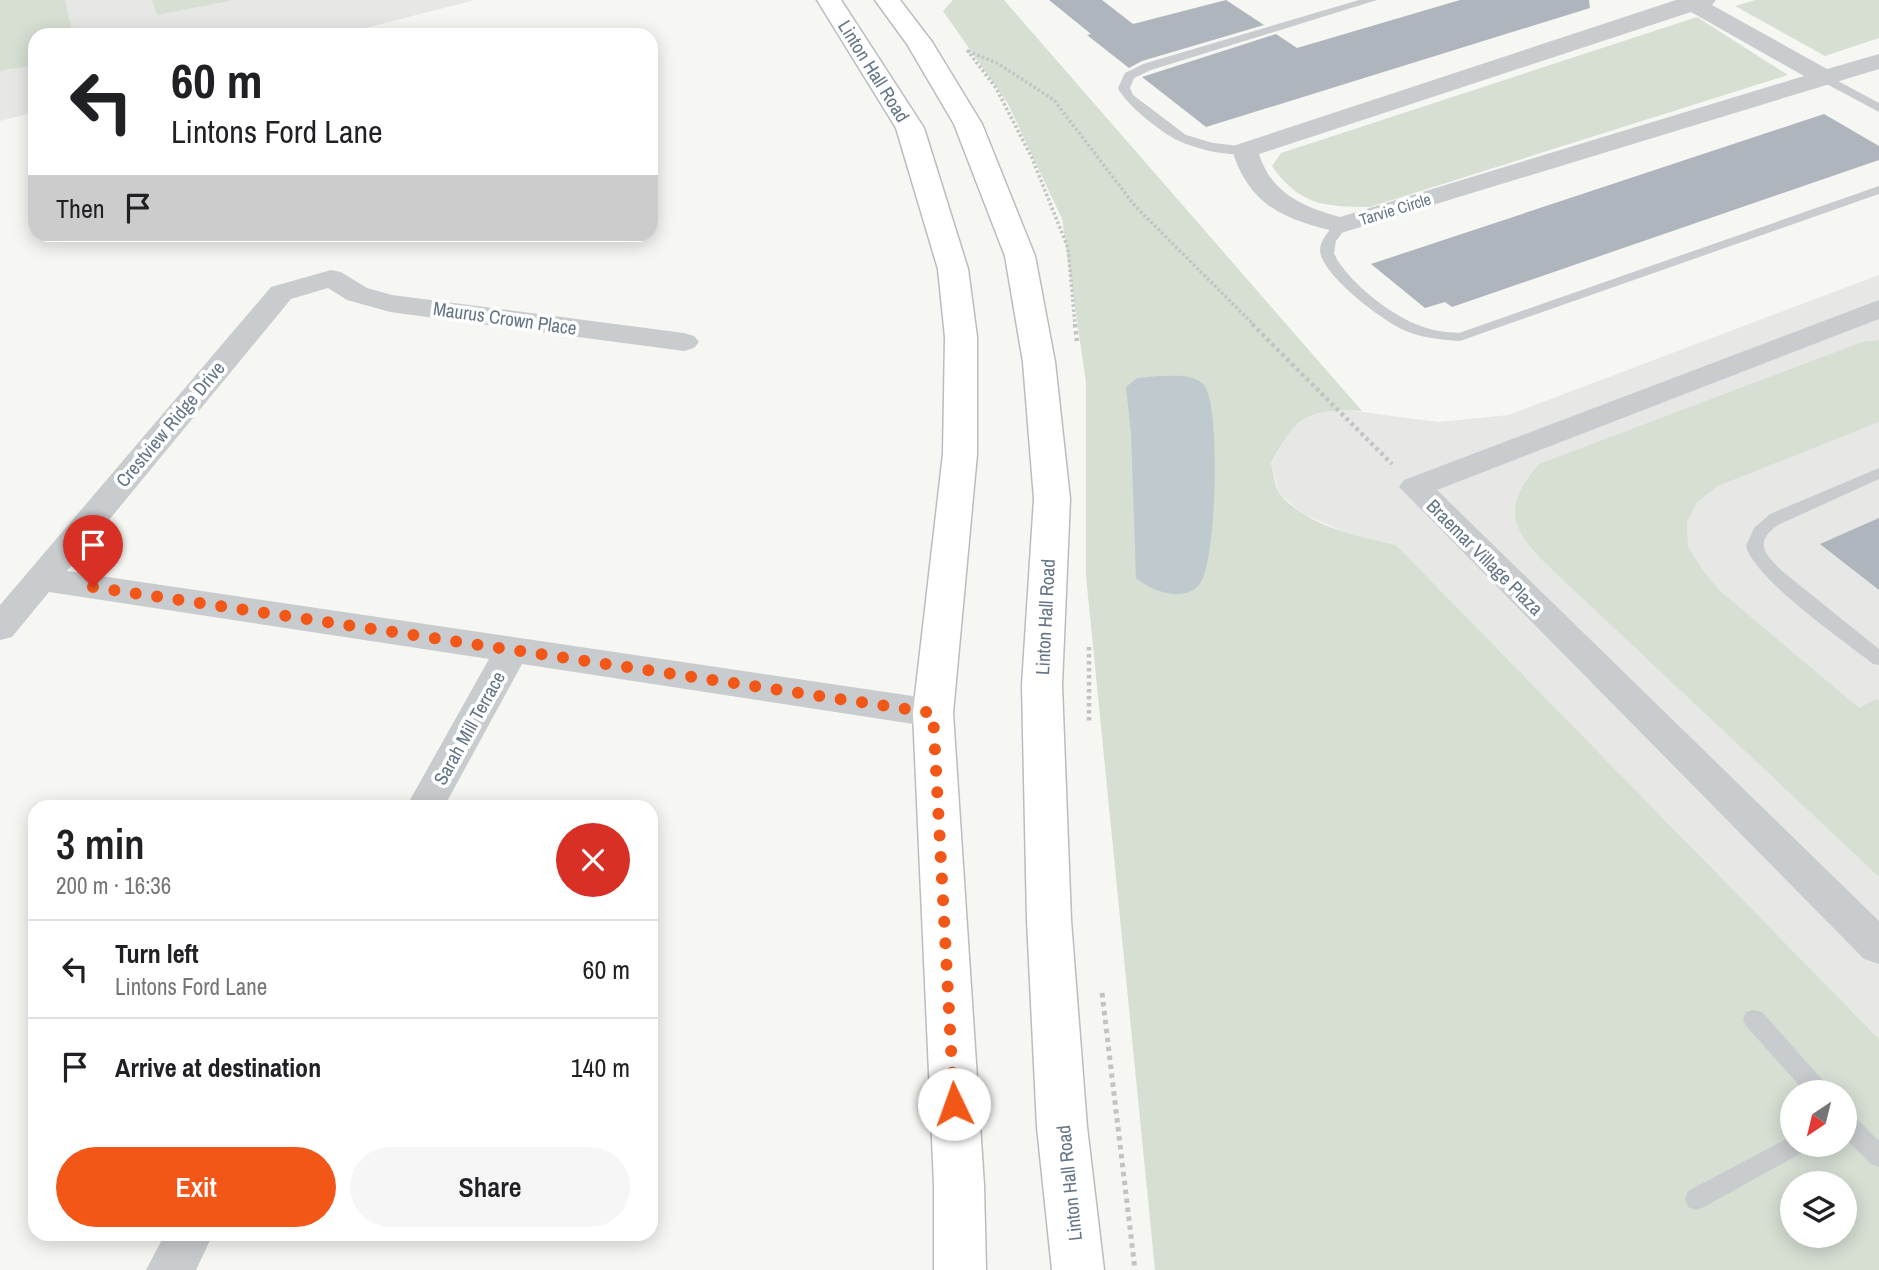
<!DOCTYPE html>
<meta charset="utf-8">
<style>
:root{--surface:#fff;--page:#f6f6f6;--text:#202124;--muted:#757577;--line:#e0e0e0;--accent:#f25718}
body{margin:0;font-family:"Archivo Narrow",sans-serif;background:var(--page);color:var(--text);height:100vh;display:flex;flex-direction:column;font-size:26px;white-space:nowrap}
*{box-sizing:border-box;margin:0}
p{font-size:23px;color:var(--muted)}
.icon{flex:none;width:38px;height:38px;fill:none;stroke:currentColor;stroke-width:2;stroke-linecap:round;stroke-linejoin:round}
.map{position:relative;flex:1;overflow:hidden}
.sheet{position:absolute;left:28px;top:800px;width:630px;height:441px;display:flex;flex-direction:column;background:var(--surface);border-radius:21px;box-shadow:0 4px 18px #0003}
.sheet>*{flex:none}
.top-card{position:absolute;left:28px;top:28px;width:630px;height:214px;border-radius:21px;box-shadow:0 4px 18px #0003;background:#fff;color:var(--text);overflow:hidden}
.needle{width:46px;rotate:215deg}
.controls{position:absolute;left:1780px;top:1080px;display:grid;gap:14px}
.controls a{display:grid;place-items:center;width:77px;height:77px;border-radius:50%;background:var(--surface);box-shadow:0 4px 18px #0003;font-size:35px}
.pin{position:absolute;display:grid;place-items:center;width:60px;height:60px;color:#fff;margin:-72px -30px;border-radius:50% 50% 50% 0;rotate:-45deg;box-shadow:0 0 7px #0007}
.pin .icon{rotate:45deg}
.me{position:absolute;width:77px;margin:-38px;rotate:357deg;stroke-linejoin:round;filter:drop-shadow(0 0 5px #0008)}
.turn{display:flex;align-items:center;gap:24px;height:147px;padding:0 28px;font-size:32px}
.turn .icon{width:91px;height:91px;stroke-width:2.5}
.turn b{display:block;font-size:49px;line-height:60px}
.then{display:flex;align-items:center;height:66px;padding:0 28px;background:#0003;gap:14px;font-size:26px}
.round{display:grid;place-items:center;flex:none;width:74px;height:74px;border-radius:37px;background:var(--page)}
.overview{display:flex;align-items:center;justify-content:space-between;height:119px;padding:0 28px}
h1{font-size:42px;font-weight:600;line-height:52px}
.cta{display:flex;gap:14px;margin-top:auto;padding:14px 28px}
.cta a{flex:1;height:80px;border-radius:42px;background:var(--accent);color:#fff;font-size:28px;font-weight:600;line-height:80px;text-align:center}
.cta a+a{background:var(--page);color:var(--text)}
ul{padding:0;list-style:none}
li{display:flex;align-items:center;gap:21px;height:98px;padding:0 28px;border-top:2px solid var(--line)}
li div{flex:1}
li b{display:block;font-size:26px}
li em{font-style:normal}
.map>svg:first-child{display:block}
.built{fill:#e7e8e6}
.green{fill:#d7dfd3;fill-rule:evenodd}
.water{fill:#bfcacf}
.building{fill:#aeb5bc}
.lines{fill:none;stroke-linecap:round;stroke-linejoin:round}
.primary-casing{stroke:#b9bdc1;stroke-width:3}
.path-far2{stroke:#c2c3c5;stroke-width:3.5;stroke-dasharray:2.5 2.5;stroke-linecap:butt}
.path-far1{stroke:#c2c3c5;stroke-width:4.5;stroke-dasharray:3.5 3.5;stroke-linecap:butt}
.path{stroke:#c2c3c5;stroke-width:5;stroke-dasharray:4.5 4.5;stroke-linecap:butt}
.service{fill:#c9cccf;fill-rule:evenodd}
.minor{fill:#c9cccf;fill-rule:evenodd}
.primary{fill:#fff;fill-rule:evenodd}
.route{stroke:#f25718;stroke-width:12;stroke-dasharray:0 21.6}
.labels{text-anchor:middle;stroke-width:7;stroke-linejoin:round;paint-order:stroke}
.far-street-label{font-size:16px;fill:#637587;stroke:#fff}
.street-label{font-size:19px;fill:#637587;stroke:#fff}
</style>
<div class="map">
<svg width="1879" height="1270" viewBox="0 0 1879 1270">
<rect width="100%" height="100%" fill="#f6f7f3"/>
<g class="built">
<path d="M0,0H475L338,35H35V112L0,121Z"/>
<path d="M1879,275V1039L1396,545L1349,534L1303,514L1280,494L1271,465L1284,439L1295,426L1313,413L1339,409L1439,422L1508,415Z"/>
</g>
<g class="green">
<path d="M0,0H65L73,35H35V65L0,71Z"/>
<path d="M152,0H234L157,15Z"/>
<path d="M953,0H1004L1362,411C1309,407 1294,417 1271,464C1274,474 1275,488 1281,495C1308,527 1358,536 1396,545L1879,1039V1270H1155L1086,576V382L1062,219L1008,104L943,11ZM1792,1092H1844V1144H1792ZM1792,1183H1844V1236H1792Z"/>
<path d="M1755,0H1879V38L1825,56L1735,6Z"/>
<path d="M1697,17L1788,75L1370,207C1324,207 1299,205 1272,166L1281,153Z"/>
<path d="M1879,340V422L1718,486L1697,502L1687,522L1688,547L1702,569L1719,590L1859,708L1876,699L1879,701V877L1546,564C1509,527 1503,506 1539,464L1862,342Z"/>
</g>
<path class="water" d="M1158,376C1173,376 1193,373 1204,385C1221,404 1217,566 1199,585C1183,603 1151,591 1136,578L1131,434L1126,387L1137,378Z"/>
<g class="building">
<path d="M1049,0H1102L1133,24L1226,0L1264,25L1142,61L1129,68L1087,35L1091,34Z"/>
<path d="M1460,0H1589L1590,8L1206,127L1142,77L1276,34L1297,48Z"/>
<path d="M1824,114L1879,146V160L1452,307L1445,302L1425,308L1371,264Z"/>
<path d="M1879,518V590L1820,544Z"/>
</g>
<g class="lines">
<g class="primary-casing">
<g id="primary">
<path d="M817,0H841L924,128L968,269L977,337V454L953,713L984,1185L986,1270H934V1185L913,713L943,454L945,337L938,269L896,128Z"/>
<path d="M875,0H900L932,42L982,124L1035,256L1055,362L1070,499L1062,685L1071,920L1087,1127L1104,1270H1052L1037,1127L1027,920L1022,685L1034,499L1023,362L1005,256L954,124L907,44Z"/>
</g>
</g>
<g class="path-far2">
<path d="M967,50L996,88L1032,158L1068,248L1075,325"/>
<path d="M968,51L997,63L1054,100L1135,206L1254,325"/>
</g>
<g class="path-far1">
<path d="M1075,324L1077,341"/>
<path d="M1252,324L1392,464"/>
<path d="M1089,647V722"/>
</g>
<path class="path" d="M1102,993L1135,1270"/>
<g class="service">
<path d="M1359,0H1377L1151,70L1134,78L1130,88L1133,95L1186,135L1213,143L1250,147V153C1229,157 1199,150 1179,141C1163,134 1125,104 1118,88L1125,73L1143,64Z"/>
<path d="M1825,74L1879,103V112L1821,81L1819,78Z"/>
<path d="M1879,186V194L1460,341C1442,340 1423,338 1406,331C1384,322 1321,275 1320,250C1320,240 1330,230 1336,222H1346L1348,225L1336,241L1334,253C1345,280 1393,317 1421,326C1433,331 1446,332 1459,333Z"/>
<path d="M1879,468V479L1778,525C1753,543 1765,554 1782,571L1879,649V665L1873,664C1844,641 1754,579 1746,546L1754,528L1770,514Z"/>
<path d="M1754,1010L1762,1012L1827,1085L1830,1092H1805L1746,1026L1743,1019L1746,1012Z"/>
<path d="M1844,1111L1852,1114L1879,1141V1167L1871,1164L1844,1137Z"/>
<path d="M1792,1136V1144H1808L1805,1151L1704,1207L1696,1210L1688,1207L1685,1199L1688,1191Z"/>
</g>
<g class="minor">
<path d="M1676,0H1716L1712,5L1827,69L1879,54V69L1341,233C1287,220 1250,208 1232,150L1236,145ZM1691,12L1804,76L1340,217C1303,207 1271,193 1259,154Z"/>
<path d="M331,270L341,272L367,288L392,295L684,333L694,336L699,342L694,348L684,351L390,312L347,300L328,288L291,299L67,571L933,699L946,703L951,713L946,723L933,727L522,664L444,807H406L489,659L49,592L12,637L0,640V605L271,287Z"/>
<path d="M1879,300V319L1437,490L1879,921V964L1864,959L1399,487L1404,480Z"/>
<path d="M165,1234H213L196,1270H146Z"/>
</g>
<use href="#primary" class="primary"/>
</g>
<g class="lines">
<path class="route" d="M93,587L933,713L954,1104"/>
</g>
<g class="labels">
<g class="far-street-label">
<text transform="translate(1395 209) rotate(-17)" y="6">Tarvie Circle</text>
</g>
<g class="street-label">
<text transform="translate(874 71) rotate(58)" y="7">Linton Hall Road</text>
<text transform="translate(505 318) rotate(8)" y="7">Maurus Crown Place</text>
<text transform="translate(170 424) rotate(-50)" y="7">Crestview Ridge Drive</text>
<text transform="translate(1485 557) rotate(45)" y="7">Braemar Village Plaza</text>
<text transform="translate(1045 617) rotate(-87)" y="7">Linton Hall Road</text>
<text transform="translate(469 728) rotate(-61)" y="7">Sarah Mill Terrace</text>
<text transform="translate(1069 1183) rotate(-96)" y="7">Linton Hall Road</text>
</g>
</g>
</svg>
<div class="controls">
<a><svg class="needle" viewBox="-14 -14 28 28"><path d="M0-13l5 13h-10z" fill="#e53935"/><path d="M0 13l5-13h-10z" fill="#757577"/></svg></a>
<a><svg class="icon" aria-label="layers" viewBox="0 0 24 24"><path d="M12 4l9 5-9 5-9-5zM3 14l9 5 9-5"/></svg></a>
</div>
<div class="pin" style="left:93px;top:587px;background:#d93025"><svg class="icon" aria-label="arrive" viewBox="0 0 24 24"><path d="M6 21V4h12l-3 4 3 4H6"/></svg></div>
<svg class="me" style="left:954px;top:1104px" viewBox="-20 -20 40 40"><circle r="19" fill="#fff"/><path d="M0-13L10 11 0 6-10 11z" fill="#f25718"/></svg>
<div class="top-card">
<div class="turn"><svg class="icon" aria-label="left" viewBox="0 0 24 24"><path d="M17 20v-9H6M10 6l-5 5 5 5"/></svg><div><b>60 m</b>Lintons Ford Lane</div></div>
<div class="then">Then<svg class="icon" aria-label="arrive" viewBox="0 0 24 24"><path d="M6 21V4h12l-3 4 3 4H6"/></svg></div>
</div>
<section class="sheet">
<div class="overview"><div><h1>3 min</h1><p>200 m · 16:36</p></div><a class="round" style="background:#d93025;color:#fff"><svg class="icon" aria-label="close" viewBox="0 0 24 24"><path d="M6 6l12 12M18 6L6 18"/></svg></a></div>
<ul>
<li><svg class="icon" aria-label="left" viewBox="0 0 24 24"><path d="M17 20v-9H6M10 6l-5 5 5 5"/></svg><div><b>Turn left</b><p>Lintons Ford Lane</p></div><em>60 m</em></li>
<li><svg class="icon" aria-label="arrive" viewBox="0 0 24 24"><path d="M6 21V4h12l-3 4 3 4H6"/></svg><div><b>Arrive at destination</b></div><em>140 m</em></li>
</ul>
<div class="cta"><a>Exit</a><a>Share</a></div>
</section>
</div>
